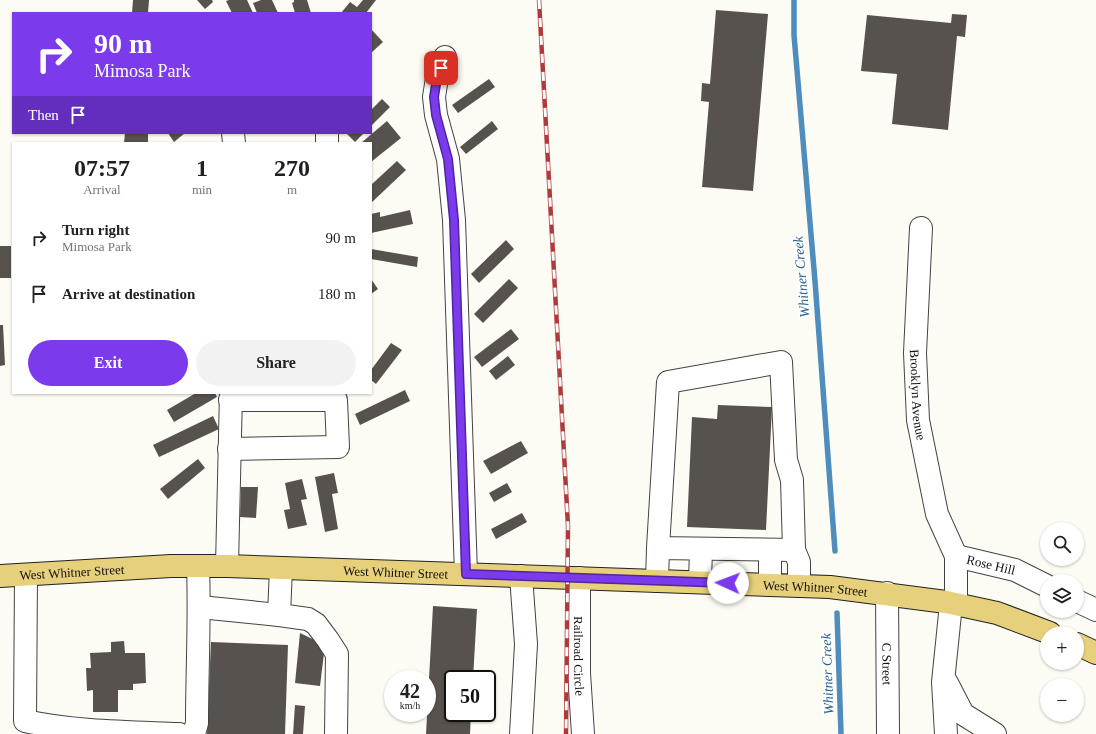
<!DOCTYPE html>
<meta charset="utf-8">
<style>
:root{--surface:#fff;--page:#f2f2f2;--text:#202124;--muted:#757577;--accent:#7c3aed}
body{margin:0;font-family:Georgia,serif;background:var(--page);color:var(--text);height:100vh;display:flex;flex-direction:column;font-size:15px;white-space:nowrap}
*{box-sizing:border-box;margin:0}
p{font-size:13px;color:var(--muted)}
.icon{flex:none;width:22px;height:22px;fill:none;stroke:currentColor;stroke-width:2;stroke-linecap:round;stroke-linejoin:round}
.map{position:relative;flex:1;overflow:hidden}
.details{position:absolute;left:12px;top:142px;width:360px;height:252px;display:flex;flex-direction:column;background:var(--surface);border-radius:0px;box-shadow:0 1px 3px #0004}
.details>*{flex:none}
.guide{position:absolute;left:12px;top:12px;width:360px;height:122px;border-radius:0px;box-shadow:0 1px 3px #0004;background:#7c3aed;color:#fff;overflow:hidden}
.fabs{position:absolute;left:1040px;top:522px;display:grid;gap:8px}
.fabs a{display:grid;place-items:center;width:44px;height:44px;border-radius:50%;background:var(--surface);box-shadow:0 1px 3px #0004;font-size:20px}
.speed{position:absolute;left:384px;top:670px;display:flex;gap:8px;font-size:20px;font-weight:700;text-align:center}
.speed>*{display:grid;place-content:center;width:52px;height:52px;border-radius:50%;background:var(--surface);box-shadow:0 1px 3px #0004;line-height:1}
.speed small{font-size:10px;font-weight:400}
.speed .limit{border:2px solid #111;border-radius:6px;background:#fff;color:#111}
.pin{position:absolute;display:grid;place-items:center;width:34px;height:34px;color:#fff;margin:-17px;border-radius:8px;box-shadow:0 2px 6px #0006}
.me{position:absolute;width:44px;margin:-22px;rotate:272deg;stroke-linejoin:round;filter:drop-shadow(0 0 3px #0008)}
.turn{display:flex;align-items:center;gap:14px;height:84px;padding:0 16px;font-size:18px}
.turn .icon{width:52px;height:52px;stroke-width:2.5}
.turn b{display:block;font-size:28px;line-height:34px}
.then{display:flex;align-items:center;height:38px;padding:0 16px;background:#0003;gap:8px;font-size:15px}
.eta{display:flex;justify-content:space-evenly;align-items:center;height:68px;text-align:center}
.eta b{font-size:24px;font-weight:700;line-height:28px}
.action{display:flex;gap:8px;margin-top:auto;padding:8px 16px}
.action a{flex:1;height:46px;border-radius:24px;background:var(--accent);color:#fff;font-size:16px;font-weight:700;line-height:46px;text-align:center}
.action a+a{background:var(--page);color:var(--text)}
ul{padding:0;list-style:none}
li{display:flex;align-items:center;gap:12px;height:56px;padding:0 16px}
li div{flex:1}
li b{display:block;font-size:15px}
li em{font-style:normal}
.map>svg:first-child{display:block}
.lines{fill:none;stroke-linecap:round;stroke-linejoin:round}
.stream{stroke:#4f8ebc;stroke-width:5.5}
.building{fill:#57524e}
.minor-casing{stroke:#434343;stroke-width:24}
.major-casing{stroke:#212121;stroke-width:24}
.minor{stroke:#fff;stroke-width:22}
.major{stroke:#e7d07b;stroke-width:22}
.rail-casing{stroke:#af393b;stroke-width:4.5}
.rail{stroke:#fff;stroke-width:3;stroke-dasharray:9;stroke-linecap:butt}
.route-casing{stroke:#51269a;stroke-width:10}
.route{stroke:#7c3aed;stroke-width:7}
.labels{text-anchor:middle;stroke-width:4;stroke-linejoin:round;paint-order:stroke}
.street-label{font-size:13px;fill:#101010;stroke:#fff}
.water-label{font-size:14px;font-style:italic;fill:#286192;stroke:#fff}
</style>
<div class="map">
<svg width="1096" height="734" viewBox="0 0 1096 734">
<rect width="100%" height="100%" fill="#fdfcf4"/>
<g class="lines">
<g class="stream">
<path d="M794,0V35L815,281L835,551"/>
<path d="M837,613L841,734"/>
</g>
</g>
<g class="building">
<path d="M133,0H149L148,13H132Z"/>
<path d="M197,0H212L213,2L205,9Z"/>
<path d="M229,0H247L253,13H232L226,1Z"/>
<path d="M261,0H272L278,13H257L253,3Z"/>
<path d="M294,0H307L311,13H295L292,3L294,2Z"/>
<path d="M363,0H376L366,13H341L350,2L357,7Z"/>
<path d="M716,10L768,14L753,191L702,187L709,102L701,101L702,83L710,84Z"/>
<path d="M952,14L967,15L965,37L957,36L948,130L892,124L897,74L861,71L867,15L951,23Z"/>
<path d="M371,29L383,42L371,53Z"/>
<path d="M489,79L495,87L458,113L452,105Z"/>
<path d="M382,99L390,107L371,126V110Z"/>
<path d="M387,121L401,138L371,162V143H361Z"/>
<path d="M492,121L498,129L466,154L460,147Z"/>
<path d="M125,133H148V143H124Z"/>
<path d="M168,133H185L174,142Z"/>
<path d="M346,133H364L355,142Z"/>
<path d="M397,161L406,170L371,203V185Z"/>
<path d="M410,210L413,224L371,233V214L380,212V217Z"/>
<path d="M506,240L514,249L479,283L471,274Z"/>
<rect x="0" y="246" width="11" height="32"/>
<path d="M371,249L418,257L417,267L371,259Z"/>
<path d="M371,279L378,289L371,294Z"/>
<path d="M509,279L518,288L483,323L474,314Z"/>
<path d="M0,325H3L5,365L0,366Z"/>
<path d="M511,329L519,339L482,367L474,357Z"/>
<path d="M391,343L402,350L376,384L371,380V370Z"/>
<path d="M508,356L515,365L496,380L489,371Z"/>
<path d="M405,390L410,401L360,425L355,414Z"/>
<path d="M196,393H215L217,397L174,422L167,410Z"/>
<path d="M718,405L772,407L766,530L687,527L692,417L717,419Z"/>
<path d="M213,416L219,429L159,457L153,445Z"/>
<path d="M521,441L528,453L491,474L483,461Z"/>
<path d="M198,459L205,468L168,499L160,489Z"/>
<path d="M334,473L338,493L332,494L338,529L325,532L315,477Z"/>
<path d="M302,479L307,499L301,500L307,525L288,529L284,510L290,509L285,483Z"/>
<path d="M507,483L512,492L494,502L489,493Z"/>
<path d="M241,487H258L256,518L240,517Z"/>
<path d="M522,513L527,522L496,539L491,529Z"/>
<path d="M433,606L477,609L473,679H453V713H471L470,734H426Z"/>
<path d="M300,633L325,645L320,686L295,683Z"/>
<path d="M124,641L125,653H145L146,683L133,684V690H118V712H93V690L87,691L86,668H91L90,653L111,652V642Z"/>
<path d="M211,642L288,645L285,734H207Z"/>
<path d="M295,705L305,706L303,734H293Z"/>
</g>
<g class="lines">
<g class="minor-casing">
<g id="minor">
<path d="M445,57L437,78L434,97L436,115L448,159L454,220L466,574"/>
<path d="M233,133L234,143"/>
<path d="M327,133V143"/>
<path id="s1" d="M921,228L915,353L918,420L937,514L956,556"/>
<path d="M229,449L338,447L336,400H230"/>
<path d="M794,550L799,562V585"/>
<path d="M227,566L231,393"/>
<path d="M281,568L279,615L308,619L316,624L328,640L337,654L336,734"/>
<path d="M26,575L25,721C76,732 128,732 179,734"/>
<path d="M521,576L526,644L521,734"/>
<path id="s2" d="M579,578V673L583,734"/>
<path d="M657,581L658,548L668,382L781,362L786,460L792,480L794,550L658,548"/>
<path d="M700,582L701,549"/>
<path d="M770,585V551"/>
<path id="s3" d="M887,593L888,734"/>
<path d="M1077,601L1096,610"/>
<path id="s4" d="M956,605V556L1015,570L1047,586"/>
<path d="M200,607L279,615"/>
<path d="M947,683L963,714L995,734"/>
<path d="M194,734L197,723C197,671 200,618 198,566"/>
<path d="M946,734L943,682L951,604"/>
</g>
</g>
<g class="major-casing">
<g id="major">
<path id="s5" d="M0,576L171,566H227L830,587L946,602L997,613L1050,633"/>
<path d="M1077,644L1096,653"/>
</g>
</g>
<use href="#minor" class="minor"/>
<use href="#major" class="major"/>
<g class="rail-casing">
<path id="rail" d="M539,0L568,526L566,734"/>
</g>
<use href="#rail" class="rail"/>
</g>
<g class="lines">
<g class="route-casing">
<path id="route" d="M441,68L437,78L434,97L436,115L448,159L454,220L466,574L728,583"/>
</g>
<use href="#route" class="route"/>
</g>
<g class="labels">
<g class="street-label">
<text dy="5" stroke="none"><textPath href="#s1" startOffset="167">Brooklyn Avenue</textPath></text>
<text dy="5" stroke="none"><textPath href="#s4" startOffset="85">Rose Hill</textPath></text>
<text dy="5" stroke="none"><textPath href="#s5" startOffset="72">West Whitner Street</textPath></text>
<text dy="5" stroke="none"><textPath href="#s5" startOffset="396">West Whitner Street</textPath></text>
<text dy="5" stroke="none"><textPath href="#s5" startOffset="816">West Whitner Street</textPath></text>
<text dy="5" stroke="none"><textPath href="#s2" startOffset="78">Railroad Circle</textPath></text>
<text dy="5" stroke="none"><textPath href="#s3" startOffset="71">C Street</textPath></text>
</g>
<g class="water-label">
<text transform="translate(801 277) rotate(-95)" y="5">Whitner Creek</text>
<text transform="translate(827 674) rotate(-92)" y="5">Whitner Creek</text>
</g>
</g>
</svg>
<div class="fabs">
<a><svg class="icon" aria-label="search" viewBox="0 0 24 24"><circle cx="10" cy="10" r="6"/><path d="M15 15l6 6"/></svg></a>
<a><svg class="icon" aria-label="layers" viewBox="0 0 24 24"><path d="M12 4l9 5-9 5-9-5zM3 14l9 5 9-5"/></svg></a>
<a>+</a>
<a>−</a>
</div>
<div class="speed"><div>42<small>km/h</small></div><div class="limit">50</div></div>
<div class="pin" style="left:441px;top:68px;background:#d93025"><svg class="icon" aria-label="arrive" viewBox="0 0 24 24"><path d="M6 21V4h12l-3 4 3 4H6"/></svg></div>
<svg class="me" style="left:728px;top:583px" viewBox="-20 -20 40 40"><circle r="19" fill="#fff"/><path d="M0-13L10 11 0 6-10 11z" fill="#7c3aed"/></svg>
<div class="guide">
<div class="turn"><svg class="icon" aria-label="right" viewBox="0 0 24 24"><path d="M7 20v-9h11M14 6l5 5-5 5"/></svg><div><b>90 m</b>Mimosa Park</div></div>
<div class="then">Then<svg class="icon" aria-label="arrive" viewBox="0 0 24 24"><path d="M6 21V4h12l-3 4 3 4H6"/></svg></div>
</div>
<section class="details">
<div class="eta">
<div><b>07:57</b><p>Arrival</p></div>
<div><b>1</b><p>min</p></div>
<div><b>270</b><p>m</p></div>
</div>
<ul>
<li><svg class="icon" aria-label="right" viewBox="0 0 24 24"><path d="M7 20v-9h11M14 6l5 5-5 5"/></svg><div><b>Turn right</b><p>Mimosa Park</p></div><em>90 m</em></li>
<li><svg class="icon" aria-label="arrive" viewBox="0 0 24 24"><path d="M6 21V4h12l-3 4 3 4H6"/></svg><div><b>Arrive at destination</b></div><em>180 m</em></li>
</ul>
<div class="action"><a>Exit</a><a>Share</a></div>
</section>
</div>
